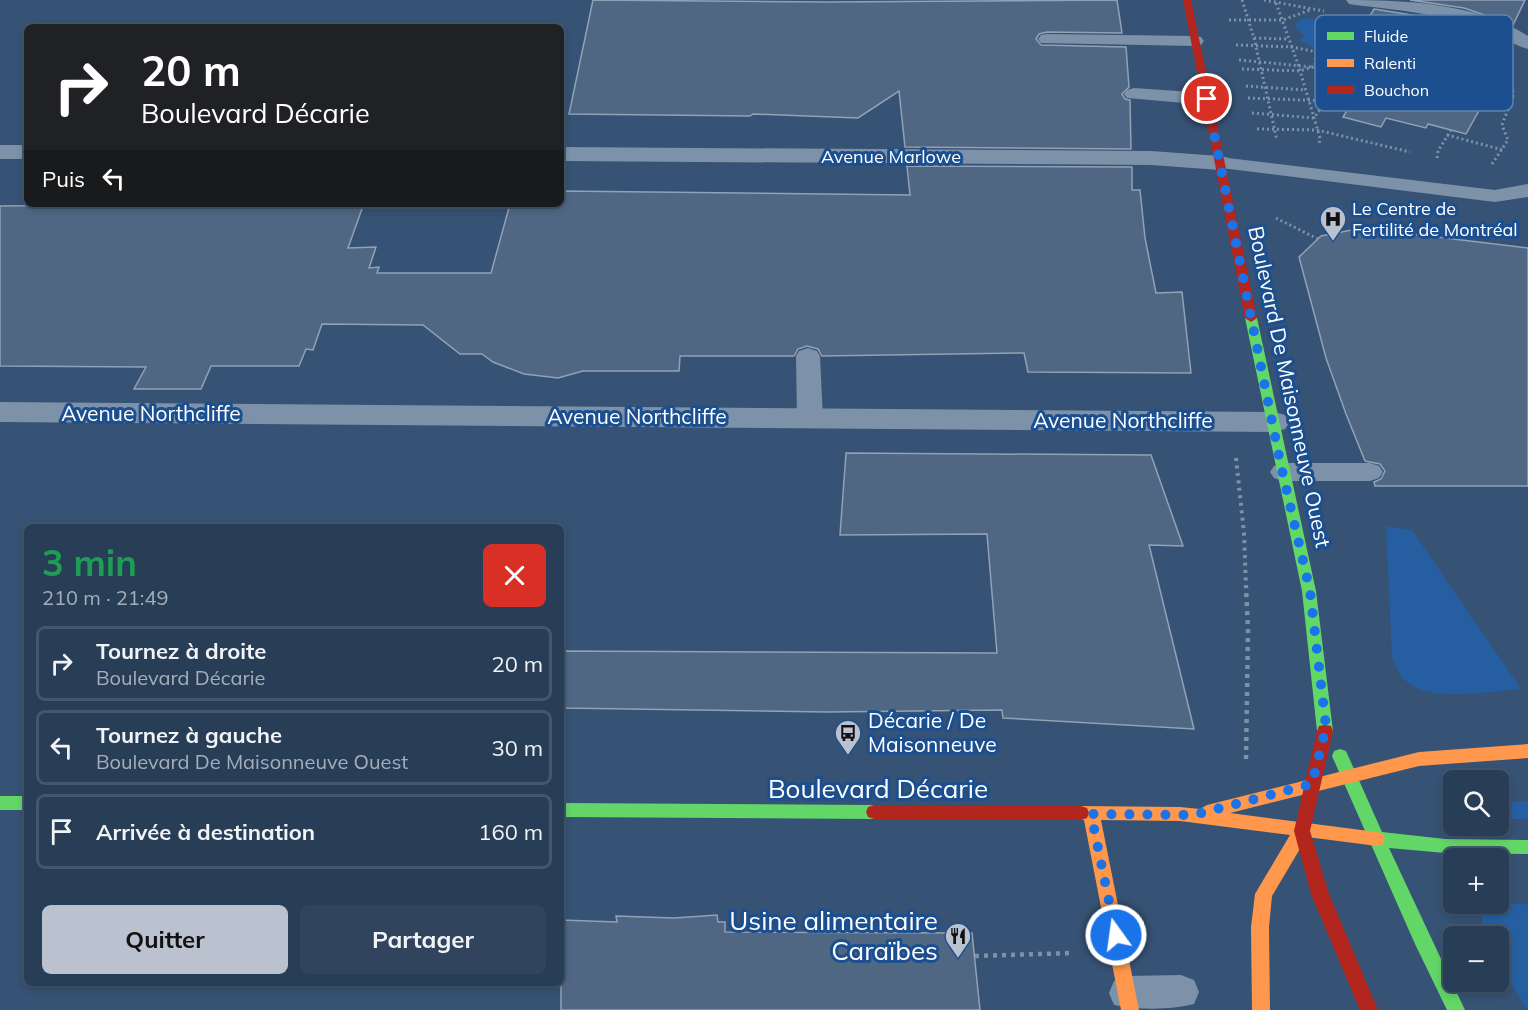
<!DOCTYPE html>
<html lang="fr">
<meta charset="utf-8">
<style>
:root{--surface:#283e57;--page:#30455d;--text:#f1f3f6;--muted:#a5aeba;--line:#44576d;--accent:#b9c2ce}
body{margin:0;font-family:Mulish,sans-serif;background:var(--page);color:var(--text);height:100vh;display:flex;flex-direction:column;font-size:22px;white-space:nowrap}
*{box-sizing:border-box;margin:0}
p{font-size:20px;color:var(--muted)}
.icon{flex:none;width:33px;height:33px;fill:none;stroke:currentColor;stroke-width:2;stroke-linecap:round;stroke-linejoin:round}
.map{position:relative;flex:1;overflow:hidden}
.details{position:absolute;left:24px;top:524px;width:540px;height:462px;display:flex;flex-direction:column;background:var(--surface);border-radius:9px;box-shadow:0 3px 9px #0003,0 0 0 2px var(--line)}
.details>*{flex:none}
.banner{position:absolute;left:24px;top:24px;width:540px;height:183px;border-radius:9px;box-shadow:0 3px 9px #0003,0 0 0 2px var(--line);background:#202124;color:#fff;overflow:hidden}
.controls{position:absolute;left:1443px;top:770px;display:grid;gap:12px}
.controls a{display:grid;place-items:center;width:66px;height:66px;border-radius:9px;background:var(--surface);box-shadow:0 3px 9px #0003,0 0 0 2px var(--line);font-size:30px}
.pin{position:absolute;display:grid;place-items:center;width:51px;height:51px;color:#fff;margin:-26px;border:3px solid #fff;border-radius:50%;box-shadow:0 2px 6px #0007}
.me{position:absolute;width:66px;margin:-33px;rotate:346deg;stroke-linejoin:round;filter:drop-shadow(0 0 4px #0008)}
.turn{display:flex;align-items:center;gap:21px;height:126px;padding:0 18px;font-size:27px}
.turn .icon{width:78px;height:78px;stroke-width:2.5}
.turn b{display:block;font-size:42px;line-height:51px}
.then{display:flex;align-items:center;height:57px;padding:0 18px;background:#0003;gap:12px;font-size:22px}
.round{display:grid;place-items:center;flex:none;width:63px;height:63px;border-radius:9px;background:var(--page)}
.summary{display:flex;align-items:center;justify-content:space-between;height:102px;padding:0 18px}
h1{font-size:36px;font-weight:700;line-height:45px;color:#1e9e55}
.action{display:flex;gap:12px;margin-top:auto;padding:12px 18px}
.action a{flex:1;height:69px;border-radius:9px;background:var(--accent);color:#111;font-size:24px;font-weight:700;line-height:69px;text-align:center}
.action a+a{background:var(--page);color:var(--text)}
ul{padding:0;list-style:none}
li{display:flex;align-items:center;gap:18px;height:75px;margin:0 12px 9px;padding:0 6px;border:3px solid var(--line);border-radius:9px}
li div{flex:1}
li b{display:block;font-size:22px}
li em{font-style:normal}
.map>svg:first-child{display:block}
.green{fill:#265fa1}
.building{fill:#506783;stroke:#92a2b6;stroke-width:1.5}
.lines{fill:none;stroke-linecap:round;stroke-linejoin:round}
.path-far2{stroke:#7d92a8;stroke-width:3;stroke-dasharray:2 3;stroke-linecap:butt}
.path-far1{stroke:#7d92a8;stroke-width:4;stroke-dasharray:3 4.5;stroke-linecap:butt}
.path{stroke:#7d92a8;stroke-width:4.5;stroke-dasharray:4 5;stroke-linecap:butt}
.lane{fill:#7d92a8;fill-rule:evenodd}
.street{fill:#7d92a8;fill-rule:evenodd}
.fast{fill:#63d668;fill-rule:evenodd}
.slow{fill:#ff974d;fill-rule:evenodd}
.jam{fill:#b3261e;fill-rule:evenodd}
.route{stroke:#1a73e8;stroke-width:10;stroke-dasharray:0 18}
.labels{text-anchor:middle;stroke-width:6;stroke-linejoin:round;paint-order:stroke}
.far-street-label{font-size:18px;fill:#fff;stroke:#1b4f8f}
.far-poi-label{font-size:18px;fill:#fff;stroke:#1b4f8f;text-anchor:start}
.street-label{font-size:21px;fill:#fff;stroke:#1b4f8f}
.poi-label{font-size:21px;fill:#fff;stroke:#1b4f8f;text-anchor:start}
.near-street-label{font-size:26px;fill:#fff;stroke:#1b4f8f}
.near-poi-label{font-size:26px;fill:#fff;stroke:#1b4f8f;text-anchor:end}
.key{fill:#1b4f8f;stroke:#5f84b1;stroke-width:1.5}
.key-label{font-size:16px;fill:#fff}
</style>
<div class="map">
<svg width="1528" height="1010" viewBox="0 0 1528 1010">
<rect width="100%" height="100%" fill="#365274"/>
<g class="green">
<path d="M1306,18L1340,22L1353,27V30L1330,39V46L1314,48L1300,41L1304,35L1294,26L1300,20Z"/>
<path d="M1386,526L1412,530L1521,689C1490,691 1429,703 1406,681C1398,674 1395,665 1392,656Z"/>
<path d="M1528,801V819H1509L1500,803Z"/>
<path d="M1528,904V1010H1527L1499,962L1498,936H1486L1481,915C1495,902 1510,905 1528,904Z"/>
</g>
<g class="building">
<path d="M593,0L829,2L1117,0L1122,33L1047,32L1039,34L1036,39L1041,45L1126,47L1129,87L1122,94L1125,99L1130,100L1131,149L905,147L899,91L858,118L753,114L750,116L569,114Z"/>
<path d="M1410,0H1525L1513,25L1464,8Z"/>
<path d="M1374,9L1450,21L1487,32L1506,42L1485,87H1487L1482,95L1487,96L1466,134L1428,124L1426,128L1386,118L1381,127L1343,117L1351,104L1317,95L1337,62L1339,63L1346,55Z"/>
<path d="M907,166L1132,167V190H1140L1145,238L1156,293L1182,292L1191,373L1028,372L1024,353L822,356L818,349L807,346L798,349L794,356H680L679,371H583L558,378L524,374L493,362L482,354H460L423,325L322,324L313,350L306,349L299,366H211L201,389H134L146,367L0,366V206L116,205L115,208L363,206L348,248L376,247L369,268L379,267L377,273H491L510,204H561V191L910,195Z"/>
<path d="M1362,228L1528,248V486H1375L1374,482L1381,479L1385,471L1380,464L1365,461L1346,414L1326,358L1299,257L1321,236Z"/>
<path d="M846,453L1151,455L1183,546L1149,545L1194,729L1003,718L1002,710L827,712L561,708V651L997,653L987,534L840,535Z"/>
<path d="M717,915L718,922H725V932L972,933L980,1010H561V920L617,922L616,916L674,918Z"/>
</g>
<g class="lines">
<g class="path-far2">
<path d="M1242,0L1254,38L1289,39"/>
<path d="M1264,0L1324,11"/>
<path d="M1276,3L1298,64L1320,138L1319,145"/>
<path d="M1229,20H1283L1310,10"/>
<path d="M1254,38L1277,140"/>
<path d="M1236,45L1292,47L1322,53L1333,50L1357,32"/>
<path d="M1239,60L1322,68"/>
<path d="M1242,69L1300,71L1315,66L1316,53"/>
<path d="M1246,86L1306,90"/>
<path d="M1248,98L1326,101"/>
<path d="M1252,113L1314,118L1328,98"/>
<path d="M1257,129L1317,130L1410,152"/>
<path d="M1447,135L1503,150"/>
<path d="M1437,158L1438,151L1451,130"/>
<path d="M1492,164L1508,140L1502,125L1514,93L1506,82L1504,67"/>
<path d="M1276,218L1318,239"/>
</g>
<path class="path-far1" d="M1236,458L1244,533L1246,587"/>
<g class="path">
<path d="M1246,759L1248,630L1246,586"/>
<path d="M975,956L1073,953"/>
</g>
<g class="lane">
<path d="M1346,0C1406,0 1476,3 1528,36V49C1512,45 1498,33 1482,28C1441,14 1398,10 1355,5L1349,4Z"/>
<path d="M1047,34L1195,36L1201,37L1204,41L1201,45L1195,46L1041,43L1038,39L1041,35Z"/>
<path d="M1134,88L1207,93L1214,95L1217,99L1214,103L1207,105L1127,98L1124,94L1127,90Z"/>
<path d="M1220,157L1495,190L1528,184V197L1495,202L1213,167L1210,163L1213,159Z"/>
<path d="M808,348L817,351L820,356L823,419L819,425L810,427L801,425L797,419L796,356L799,351Z"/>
<path d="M1283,463H1370L1379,466L1383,472L1379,478L1370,481H1283L1274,478L1270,472L1274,466Z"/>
<path d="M1181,975L1194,980L1199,992L1194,1004C1171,1010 1137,1010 1114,1005L1109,993L1114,981L1127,976Z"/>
</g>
<g class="street">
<rect x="0" y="145" width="27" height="14"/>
<path d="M561,147L1151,151L1220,156L1229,158L1232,163L1229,168L1220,170L1151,165L561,161Z"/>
<path d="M0,402L1274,412L1285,415L1290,422L1285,429L1274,432L0,422Z"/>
</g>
<g class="fast">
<path d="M1251,314L1257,318L1316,591L1333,731L1331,736L1325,737L1319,736L1317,731L1302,591L1245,318Z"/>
<path d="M1340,749L1346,751L1382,832L1445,839L1528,840V854L1445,853L1389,848L1465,1010H1447L1415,944L1332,756L1334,751Z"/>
<rect x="0" y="796" width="27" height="14"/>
<path d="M561,803L874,805L880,807L882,812L880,817L874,819L561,817Z"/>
</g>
<path class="slow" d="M1528,744V758L1419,766L1230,813L1377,832L1383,834L1385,839L1383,844L1377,846L1307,837L1272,896L1269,927L1270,1010H1252L1251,927L1255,894L1290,835L1180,821L1101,820L1139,1010H1121L1084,820L1075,818L1073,813L1075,808L1081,806L1180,807L1200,809L1207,805L1419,752Z"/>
<g class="jam">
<path d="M1183,0H1191L1257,318L1251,322L1245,318Z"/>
<path d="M1325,725L1331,726L1333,731L1310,831L1329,894L1378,1010H1360L1311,894L1294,831L1317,731L1319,726Z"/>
<path d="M874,805L1081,806L1087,808L1089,813L1087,818L1081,820L874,819L868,817L866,812L868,807Z"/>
</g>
</g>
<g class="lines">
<path class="route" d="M1116,935L1091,814L1194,815L1312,784L1326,727L1310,591L1281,466L1207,99"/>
</g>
<defs>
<g id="hospital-pin" transform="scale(1.35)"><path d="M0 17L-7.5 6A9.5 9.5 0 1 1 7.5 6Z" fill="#b9c2ce" stroke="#1b4f8f"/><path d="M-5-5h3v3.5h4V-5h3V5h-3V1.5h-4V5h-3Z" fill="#111"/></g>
<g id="bus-pin" transform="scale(1.35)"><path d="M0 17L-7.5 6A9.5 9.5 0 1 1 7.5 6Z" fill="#b9c2ce" stroke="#1b4f8f"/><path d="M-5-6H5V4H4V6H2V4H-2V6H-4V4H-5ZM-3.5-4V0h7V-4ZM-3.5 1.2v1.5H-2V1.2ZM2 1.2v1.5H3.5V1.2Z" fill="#111"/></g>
<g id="restaurant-pin" transform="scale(1.35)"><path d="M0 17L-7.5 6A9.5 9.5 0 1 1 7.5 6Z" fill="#b9c2ce" stroke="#1b4f8f"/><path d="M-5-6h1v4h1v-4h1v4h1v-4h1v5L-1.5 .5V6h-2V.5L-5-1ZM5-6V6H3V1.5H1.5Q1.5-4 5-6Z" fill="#111"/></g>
</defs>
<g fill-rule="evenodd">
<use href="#hospital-pin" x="1333" y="219"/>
<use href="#bus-pin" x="848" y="733"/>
<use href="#restaurant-pin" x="958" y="936"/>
</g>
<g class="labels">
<g class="far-street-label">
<text x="891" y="163">Avenue Marlowe</text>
</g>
<g class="far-poi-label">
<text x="1352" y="215">Le Centre de<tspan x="1352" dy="21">Fertilité de Montréal</tspan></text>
</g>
<g class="street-label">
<text transform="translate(1289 387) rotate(78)" y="7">Boulevard De Maisonneuve Ouest</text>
<text x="151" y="421">Avenue Northcliffe</text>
<text x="637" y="424">Avenue Northcliffe</text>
<text x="1123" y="428">Avenue Northcliffe</text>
</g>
<g class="poi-label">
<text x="868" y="728">Décarie / De<tspan x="868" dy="24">Maisonneuve</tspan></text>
</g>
<g class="near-street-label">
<text x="878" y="798">Boulevard Décarie</text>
</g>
<g class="near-poi-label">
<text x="938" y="930">Usine alimentaire<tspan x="938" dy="30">Caraïbes</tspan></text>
</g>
</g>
<rect x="1315" y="15" width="198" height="96" rx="9" class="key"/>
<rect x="1327" y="32" width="27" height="8" fill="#63d668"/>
<rect x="1327" y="59" width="27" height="8" fill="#ff974d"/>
<rect x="1327" y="86" width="27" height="8" fill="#b3261e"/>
<g class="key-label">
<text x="1364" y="42">Fluide</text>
<text x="1364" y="69">Ralenti</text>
<text x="1364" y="96">Bouchon</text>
</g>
</svg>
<div class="controls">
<a><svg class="icon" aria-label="search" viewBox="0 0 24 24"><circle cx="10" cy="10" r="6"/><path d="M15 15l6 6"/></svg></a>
<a>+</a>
<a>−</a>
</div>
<div class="pin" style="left:1207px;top:99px;background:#d93025"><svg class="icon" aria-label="arrive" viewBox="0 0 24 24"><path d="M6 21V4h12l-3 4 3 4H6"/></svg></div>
<svg class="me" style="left:1116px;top:935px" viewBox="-20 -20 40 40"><circle r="17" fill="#1a73e8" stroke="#fff" stroke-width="3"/><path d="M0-11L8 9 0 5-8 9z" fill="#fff"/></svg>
<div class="banner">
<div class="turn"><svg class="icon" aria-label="right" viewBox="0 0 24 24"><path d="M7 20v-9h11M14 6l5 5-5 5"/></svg><div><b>20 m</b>Boulevard Décarie</div></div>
<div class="then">Puis<svg class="icon" aria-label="left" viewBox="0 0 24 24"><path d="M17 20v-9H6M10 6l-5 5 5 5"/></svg></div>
</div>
<section class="details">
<div class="summary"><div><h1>3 min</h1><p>210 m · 21:49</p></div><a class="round" style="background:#d93025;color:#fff"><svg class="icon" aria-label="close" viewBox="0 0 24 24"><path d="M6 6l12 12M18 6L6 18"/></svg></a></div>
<ul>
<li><svg class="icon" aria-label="right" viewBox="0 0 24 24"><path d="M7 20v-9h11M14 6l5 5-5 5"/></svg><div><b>Tournez à droite</b><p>Boulevard Décarie</p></div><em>20 m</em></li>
<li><svg class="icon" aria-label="left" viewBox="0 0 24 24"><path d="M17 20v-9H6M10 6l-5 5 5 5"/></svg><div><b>Tournez à gauche</b><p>Boulevard De Maisonneuve Ouest</p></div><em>30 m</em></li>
<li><svg class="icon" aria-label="arrive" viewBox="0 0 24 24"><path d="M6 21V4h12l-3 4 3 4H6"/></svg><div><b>Arrivée à destination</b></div><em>160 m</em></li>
</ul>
<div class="action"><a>Quitter</a><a>Partager</a></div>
</section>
</div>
